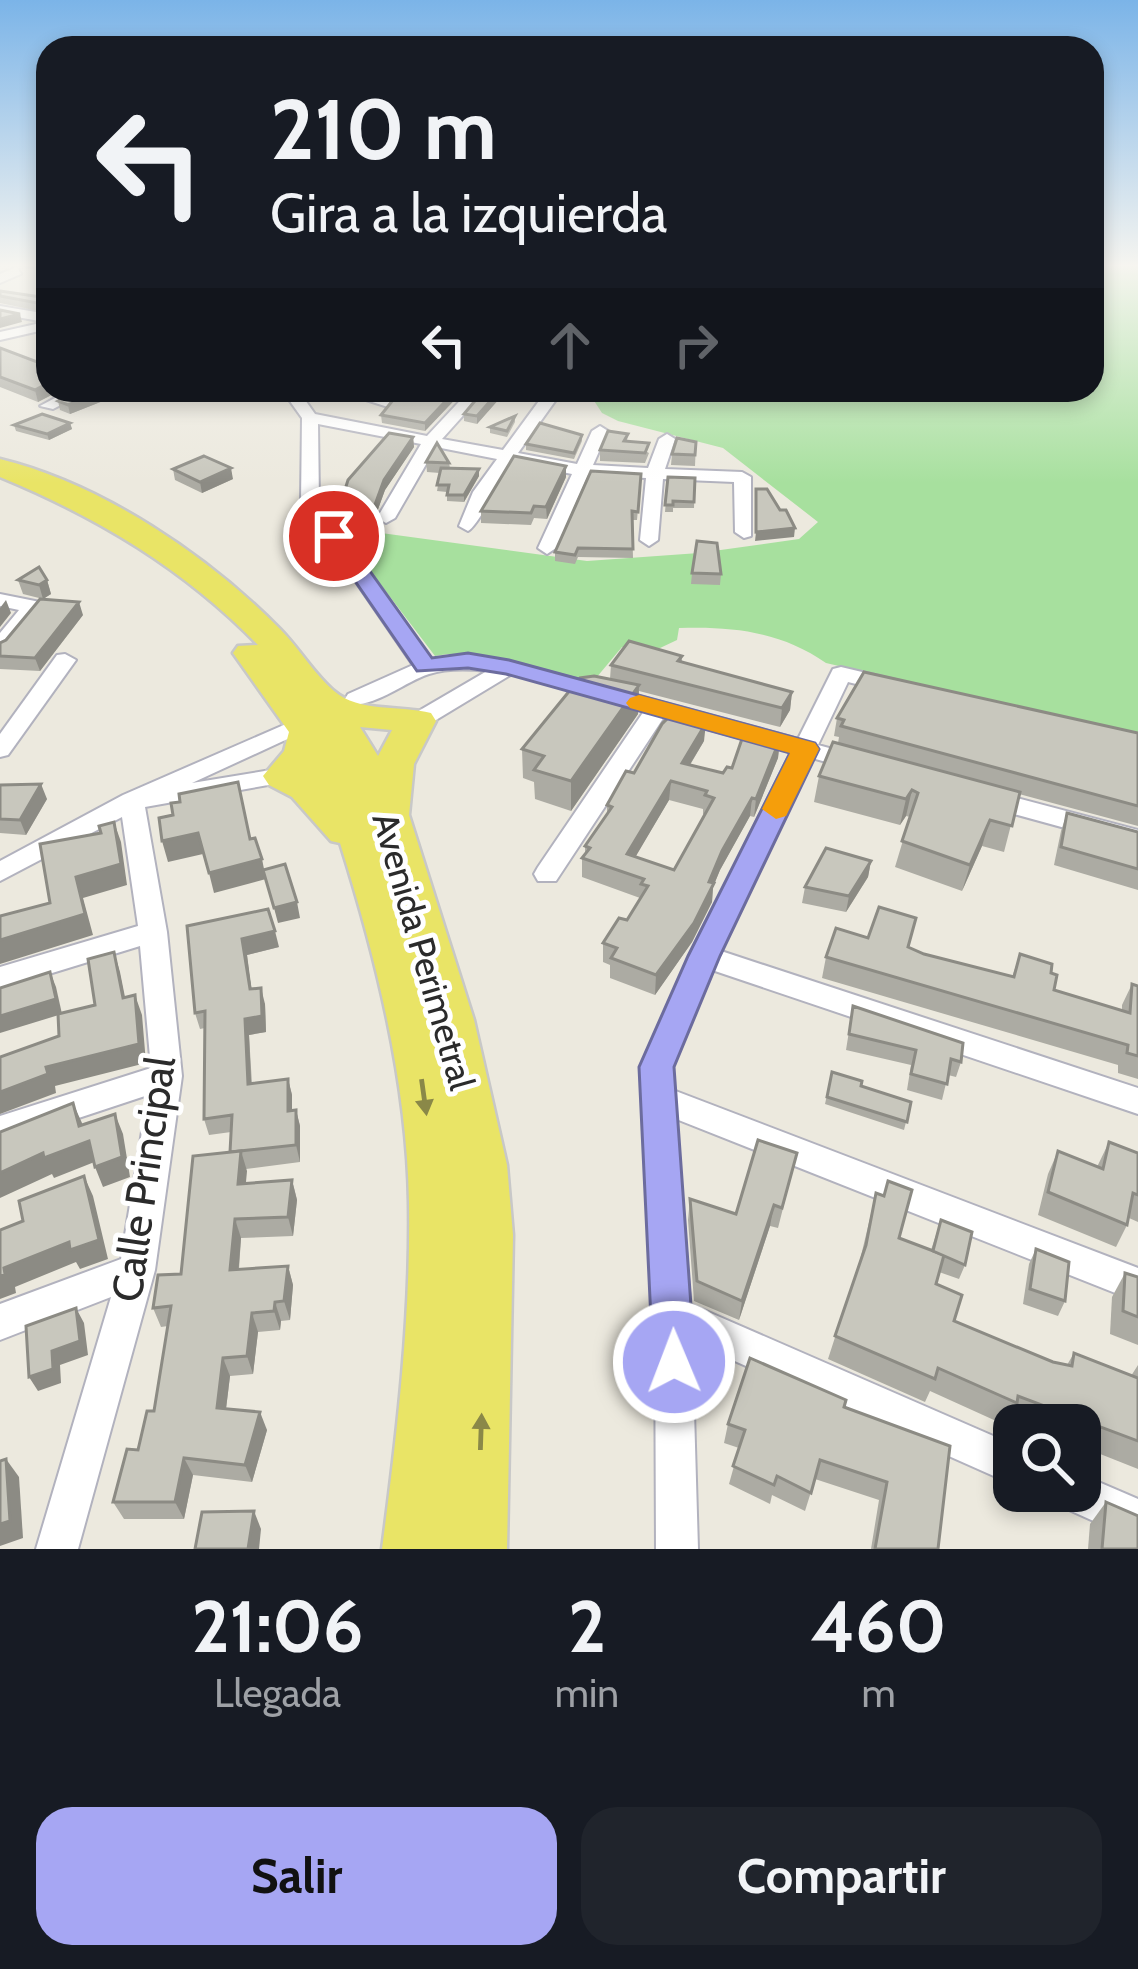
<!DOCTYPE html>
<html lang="es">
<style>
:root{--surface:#171b24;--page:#20242c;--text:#f1f3f6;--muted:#9ea1a6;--accent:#a6a6f3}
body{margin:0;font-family:Cabin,sans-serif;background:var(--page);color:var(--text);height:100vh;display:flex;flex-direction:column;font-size:45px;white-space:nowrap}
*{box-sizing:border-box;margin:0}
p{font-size:39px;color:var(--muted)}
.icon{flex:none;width:66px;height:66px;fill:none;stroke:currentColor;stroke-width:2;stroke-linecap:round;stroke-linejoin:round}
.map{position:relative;height:1549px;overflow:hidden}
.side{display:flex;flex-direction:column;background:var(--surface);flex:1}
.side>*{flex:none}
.top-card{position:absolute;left:36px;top:36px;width:1068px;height:366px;border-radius:36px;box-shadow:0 6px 18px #0003;background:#171b24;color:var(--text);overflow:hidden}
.fabs{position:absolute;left:993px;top:1404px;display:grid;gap:24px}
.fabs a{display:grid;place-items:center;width:108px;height:108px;border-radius:24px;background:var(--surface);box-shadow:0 6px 18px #0003;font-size:60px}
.pin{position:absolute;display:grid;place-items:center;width:102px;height:102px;color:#fff;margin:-51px;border:6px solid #fff;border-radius:50%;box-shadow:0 3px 12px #0007}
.me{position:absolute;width:132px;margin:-66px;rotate:359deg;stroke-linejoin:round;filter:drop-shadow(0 0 9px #0008)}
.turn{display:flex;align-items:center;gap:42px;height:252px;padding:0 36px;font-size:54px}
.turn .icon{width:156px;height:156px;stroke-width:2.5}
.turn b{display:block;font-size:84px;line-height:102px}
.lanes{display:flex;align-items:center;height:114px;padding:0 36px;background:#0003;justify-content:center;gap:60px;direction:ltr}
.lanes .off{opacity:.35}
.eta{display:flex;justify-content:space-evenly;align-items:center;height:204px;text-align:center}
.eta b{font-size:72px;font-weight:700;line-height:84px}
.action{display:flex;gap:24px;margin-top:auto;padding:24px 36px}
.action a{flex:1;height:138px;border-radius:36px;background:var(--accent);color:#111;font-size:48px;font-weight:700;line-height:138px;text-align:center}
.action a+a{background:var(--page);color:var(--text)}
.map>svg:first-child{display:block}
.green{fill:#a7e09e}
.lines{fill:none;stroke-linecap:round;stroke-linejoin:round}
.stream{stroke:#77b4e8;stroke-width:3}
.minor-casing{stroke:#b2b2be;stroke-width:4}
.primary-casing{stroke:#c8c8c8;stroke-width:5}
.minor{fill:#fff;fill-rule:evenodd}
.primary{fill:#e9e466;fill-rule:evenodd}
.wall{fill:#acaba3;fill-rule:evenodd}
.shaded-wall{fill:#8c8b84}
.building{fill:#c8c7bd;stroke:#8c8b84;stroke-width:3;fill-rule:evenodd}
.oneway{fill:#8a8848}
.route{fill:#a6a6f3;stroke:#6c6c9e;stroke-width:3}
.slow{fill:#f59e0b}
.labels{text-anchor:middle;stroke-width:10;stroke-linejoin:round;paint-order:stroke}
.street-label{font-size:36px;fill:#2b2b2b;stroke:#fff}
.near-street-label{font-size:42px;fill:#2b2b2b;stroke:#fff}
</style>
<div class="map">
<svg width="1138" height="1549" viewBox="0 0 1138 1549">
<rect width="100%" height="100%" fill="#ece9de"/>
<path class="green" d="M1092,266H1138V736L826,663C782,632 733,626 679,628L677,640L660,648L622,647L591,684C542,671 485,646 435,656L337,527L587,561L699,553L799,539L818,522L723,448L618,421L602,413L587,390H1092Z"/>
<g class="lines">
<path class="stream" d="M26,266L48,271"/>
<g class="minor-casing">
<g id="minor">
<path d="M17,267L21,274L0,283V274Z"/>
<path d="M0,306L48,314V329L0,340V332L45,322L0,314Z"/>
<path d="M70,390H90L53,409L40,406Z"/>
<path d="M282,390H298L315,414L427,436L470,390H486L442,439L503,450L547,390H563L518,453L577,464L592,431L600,426L608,431L593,465L648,468L659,439L667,434L675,439L665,469L742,472L751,477V536L744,538L735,532L734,482L663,479L658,540L649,546L640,540L646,478L588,475L556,548L547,554L538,548L572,474L512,462C501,478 479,525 468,531L459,526L473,492L497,459L436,447L395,518L386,523L377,518L421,444L318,424L319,502L431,660L462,656L509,661L798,739L833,669L841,667L900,681L903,686L892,693L848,682L818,745L866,758L870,763L858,771L812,758L721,951L1138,1088V1114L712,970L671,1067L673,1090L1138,1268V1302L676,1119L690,1304L1014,1445V1485L692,1342L698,1549H656L655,1315L641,1067L690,956L791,752L664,717L556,881H538L534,874L538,867L644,711L512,674L426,726H410L407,721L410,716L487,671C468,669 448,668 429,674C404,682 375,708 348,704L345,699L348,694L413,665L301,502L302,418Z"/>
<path d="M335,390H360L396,402L388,407Z"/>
<path d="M0,594L40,602L43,606L7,651L0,653V633L19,610L0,606Z"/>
<path d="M65,654L76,660L8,755L0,757V734L57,655Z"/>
<path d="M286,724L294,726L297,731L294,736L192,783L283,768L295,776L291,781L145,807L167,932L182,1076L155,1270L78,1549H36L111,1297L0,1340V1304L121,1259L148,1095L0,1144V1116L151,1068L140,946L0,989V967L138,926L122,817L0,881V861L123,795Z"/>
<path d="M990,791L1138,830V848L981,805L978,799Z"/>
<path d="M1080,1474L1138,1499V1541L1058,1505L1052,1491H1080Z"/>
</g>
</g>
<g class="primary-casing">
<path id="primary" d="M0,459C102,484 207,555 280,629C299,648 314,674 334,691C359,713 401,705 431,713L436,721L414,764L409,815L474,1020L507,1165L513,1235L507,1549H382C397,1435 411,1317 409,1202C407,1082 376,957 340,843L331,841L292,797L269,785L263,776L284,751L289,732L233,653L238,646L258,645C184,569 97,517 0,477ZM360,727L392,730L378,756Z"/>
</g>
<use href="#minor" class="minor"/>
<use href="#primary" class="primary"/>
</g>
<g class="wall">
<path d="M0,291L48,298V313L0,303Z"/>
<path d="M0,348L48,390H61L38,402L0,387Z"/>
<path d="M106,390L108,399L70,414L60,410L58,401Z"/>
<path d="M401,390H464L425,431L382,423L381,415Z"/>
<path d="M484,390H507L477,424L464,421V414Z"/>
<path d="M515,416V422L507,437L490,433V427Z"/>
<path d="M70,423L72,429L49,440L16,431L14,425Z"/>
<path d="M628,434L627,441L649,453L645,463L600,461V450Z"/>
<path d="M582,435V441L574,459L526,450V444Z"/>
<path d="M413,437L414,447L385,490L373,523L339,522L338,512Z"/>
<path d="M696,442L695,466L671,465L672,454Z"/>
<path d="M426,462L449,463L450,468L479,476L464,502L447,501V492L437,491L440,473L427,472Z"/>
<path d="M173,469L233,479L202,493L175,480Z"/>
<path d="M641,474L637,520H632L633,558L578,557L575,564L555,561V552Z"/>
<path d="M566,477L547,519L534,518L531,525L481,523V511Z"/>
<path d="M668,477L695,478L694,508H673V512H665Z"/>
<path d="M692,573L721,574L720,585L691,584Z"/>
<path d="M18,580H47L51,594L43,599L23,594Z"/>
<path d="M83,615L40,671L0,669V643Z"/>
<path d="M682,656V662L792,692L790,710L780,727L639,691L638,714L571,811L535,799L534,782L523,778L522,749L610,679L611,665Z"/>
<path d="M837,718L1138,733V826L1019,794L1004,852L982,846L962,891L895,867L910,817L906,816L900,825L814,802L819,776L838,743L839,737L834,736Z"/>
<path d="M780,739L778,758L754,817L750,816L720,870L713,887L712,902L692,942L655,995L610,978V965L603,962V943L627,920L640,898L582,877V858L585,854V846L607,815V805L634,773L704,741L690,765L723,773ZM669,800L703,809V814H704L674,870L635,857Z"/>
<path d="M0,785L47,799L26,835L0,833Z"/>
<path d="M1067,813L1138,832V890L1054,865L1061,831Z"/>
<path d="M871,861L868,877L846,912L802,903L805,887Z"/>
<path d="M187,926L279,947L247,955L251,989L265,1004L266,1032L249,1035L252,1084L288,1079L292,1095V1110H296L300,1126V1162L246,1169V1183L292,1180L297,1200L293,1236L241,1238L239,1269L288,1266L293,1285L290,1320L281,1321L280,1330L258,1332L253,1374L230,1376L226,1409L267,1430L252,1482L193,1475L184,1519H124L113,1502L154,1411L168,1326L161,1327L153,1308L181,1274L230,1152L231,1132L209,1135L204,1119L205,1028L200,1029L195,1013Z"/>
<path d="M868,938L1012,977L1020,954L1051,973L1054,990L1122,1011V1005L1132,984L1138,986V1079L1118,1073V1065L822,978L826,957Z"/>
<path d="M853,1006L961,1062L956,1077L948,1075L942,1100L907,1090L911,1065L846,1050Z"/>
<path d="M832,1072L861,1086L911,1102L904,1130L825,1104Z"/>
<path d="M1109,1142L1138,1153V1222L1129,1218L1127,1225L1116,1247L1038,1215L1048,1174L1058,1151L1097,1167Z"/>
<path d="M797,1153L778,1228L770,1226L739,1320L694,1301L688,1220L690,1199L736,1214Z"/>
<path d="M876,1193L899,1238L931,1250L941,1220L965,1265L959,1279L939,1272L936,1284L954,1321L1053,1362L1067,1365L1074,1353L1131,1376L1138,1365V1469L1080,1446V1425H1024L1008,1419L1005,1425L930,1391L925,1402L828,1359L860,1260Z"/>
<path d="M1036,1249L1065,1301L1058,1316L1023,1304L1029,1264Z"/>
<path d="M1125,1273L1138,1277V1345L1110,1334L1112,1297Z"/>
<path d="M844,1407L938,1549H871L879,1500L815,1479L805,1511L772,1495L770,1504L729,1484L739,1448L724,1443L728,1424Z"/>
<path d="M1106,1502L1138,1549H1088L1090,1524Z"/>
</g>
<g class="shaded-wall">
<path d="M20,314L22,322L0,328V319Z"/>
<path d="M48,383V390H61L38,402L35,390Z"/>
<path d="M106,390L108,399L70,414L68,405Z"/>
<path d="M308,390H331L329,395L309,397Z"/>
<path d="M456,390H464L425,431V423Z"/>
<path d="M500,390H507L477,424V416Z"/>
<path d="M70,423L72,429L49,440L47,434Z"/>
<path d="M413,437L414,447L385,490L373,523L372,513L384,480Z"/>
<path d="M566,466V477L547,519L546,507Z"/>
<path d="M231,468L233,479L202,493L200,482Z"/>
<path d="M479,469V476L464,502V495Z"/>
<path d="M795,528L794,537L755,541L756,532Z"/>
<path d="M47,580L51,594L43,599L39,585Z"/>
<path d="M6,600L11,613L0,627V608Z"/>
<path d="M79,602L83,615L40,671L35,658Z"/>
<path d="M639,685L638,714L571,811V781Z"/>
<path d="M792,692L790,710L780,727L782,708Z"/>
<path d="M706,723L704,741L680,781L682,763Z"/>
<path d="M780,739L778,758L754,817L756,799Z"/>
<path d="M671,781L669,800L626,873L627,854Z"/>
<path d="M41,784L47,799L26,835L20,820Z"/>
<path d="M912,790L906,816L900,825L906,799Z"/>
<path d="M752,798L750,816L720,870L713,887L712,902L692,942L655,995L656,975L709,882L722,851Z"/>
<path d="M990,820L982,846L962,891L970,865Z"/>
<path d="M114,822L121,842L127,885L83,898L93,935L0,964V940L85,914L76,877Z"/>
<path d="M198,833L203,854L168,862L162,841Z"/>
<path d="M262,859L266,879L214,893L209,873Z"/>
<path d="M871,861L868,877L846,912L849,896Z"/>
<path d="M297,902L300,918L278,923L274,908Z"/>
<path d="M275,931L279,947L247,955L254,1006L242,939Z"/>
<path d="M114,952L120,972L129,1017L123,998Z"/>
<path d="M50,972L56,987L62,1014L0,1033V1016Z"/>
<path d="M261,988L265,1004L266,1032L249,1035L252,1101L248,1084L245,1019Z"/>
<path d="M135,995L142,1015L146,1063L55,1086L56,1093L0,1114V1092L46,1067Z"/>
<path d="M288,1079L292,1095V1127L288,1111Z"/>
<path d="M73,1103L82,1123L87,1141H89L97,1161L54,1178L52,1174L0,1198V1173L79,1126Z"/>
<path d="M296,1110L300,1126V1162L296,1145Z"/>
<path d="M115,1114L123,1134L130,1177L103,1187L95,1167Z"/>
<path d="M241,1151L247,1171L244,1203L238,1184Z"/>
<path d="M84,1176L93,1196L108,1259L80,1269L76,1262L15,1287L16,1293L0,1299V1276L4,1268Z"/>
<path d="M292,1180L297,1200L293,1236L288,1217Z"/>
<path d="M774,1205L770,1226L739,1320L742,1301Z"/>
<path d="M235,1219L241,1238L237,1289L230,1270Z"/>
<path d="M288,1266L293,1285L290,1320L284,1301Z"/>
<path d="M275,1302L281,1321L280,1330L274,1311Z"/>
<path d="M76,1308L84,1323L88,1355L60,1365L61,1383L38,1391L29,1377L52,1351Z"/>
<path d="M252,1313L258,1332L253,1374L247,1356Z"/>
<path d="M223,1358L230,1376L224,1425L217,1408Z"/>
<path d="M260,1412L267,1430L252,1482L245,1465Z"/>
<path d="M184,1458L193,1475L184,1519L175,1502Z"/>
<path d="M6,1459L19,1477L23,1538L0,1546V1524Z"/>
<path d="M254,1511L261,1529L259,1549H248Z"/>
</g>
<g class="building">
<path d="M0,291L48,298V305L0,296Z"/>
<path d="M0,310L20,314L0,319Z"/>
<path d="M0,348L48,366V383L35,390L0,377Z"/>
<path d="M79,390H105L68,405L58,401Z"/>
<path d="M401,390H456L425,423L381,415Z"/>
<path d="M484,390H500L477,416L464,414Z"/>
<path d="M42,414L70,423L47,434L14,425Z"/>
<path d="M515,416L507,431L490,427Z"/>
<path d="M540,423L582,435L574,453L526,444Z"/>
<path d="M608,431L628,434L624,441L649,443L645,453L600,450Z"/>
<path d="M389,433L413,437L384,480L372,513L338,512L348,480Z"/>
<path d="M677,438L696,442L695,455L672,454Z"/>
<path d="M437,443L449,463L426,462Z"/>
<path d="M204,456L231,468L200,482L173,469Z"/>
<path d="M514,456L566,466L546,507L534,506L531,513L481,511Z"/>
<path d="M441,468L479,469L464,495H447L449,485H437Z"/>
<path d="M591,471L641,474L638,512L632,511L633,549L578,548L575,555L555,552Z"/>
<path d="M668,477L695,478L694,502L673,501V505H665Z"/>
<path d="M756,489H767L780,510H786L795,528L756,532Z"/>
<path d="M697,541L717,543L721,574L692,573Z"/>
<path d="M39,567L47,580L39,585L18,580Z"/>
<path d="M40,599L79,602L35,658L0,656V643L6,640Z"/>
<path d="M629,641L682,656L678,661L792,692L782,708L611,665Z"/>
<path d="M864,672L1138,733V806L841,726L844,720L837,718Z"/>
<path d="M594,676L639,685L571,781L534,770L544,756L522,749L580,678Z"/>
<path d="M673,713L706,723L682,763L723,773L727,767L732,768L744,733L780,739L756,799L752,798L722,851L709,882L714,883L694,923L656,975L611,958L617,948L603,943L619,918L627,920L648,886L641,884L644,879L582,858L590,848L585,846L612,807L607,805L626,771L634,773L662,724ZM671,781L707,791L705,795L714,798L674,870L627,854Z"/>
<path d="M833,742L1020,792L1012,826L990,820L970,865L902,841L918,793L912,790L906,799L819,776Z"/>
<path d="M238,782L250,839L255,838L262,859L209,873L198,833L162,841L159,818L173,815L171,803L180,802L179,794Z"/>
<path d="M41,784L20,820L0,819V785Z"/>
<path d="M1067,813L1138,832V869L1061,847Z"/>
<path d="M114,822L121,864L76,877L85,914L0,940V916L50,903L40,844L101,833L99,826Z"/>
<path d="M826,848L871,861L849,896L805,887Z"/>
<path d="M285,864L297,902L274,908L263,870Z"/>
<path d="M879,907L916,918L908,947L924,954L1014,977L1020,954L1052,964L1051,973L1057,975L1054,990L1130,1013L1132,984L1138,986V1056L1127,1053L1128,1045L826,957L836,928L868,938Z"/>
<path d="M268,909L275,931L242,939L250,989L261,988L262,1016L245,1019L248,1084L288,1079V1111L296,1110V1145L230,1152L232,1115L204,1119L205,1011L195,1013L187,926Z"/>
<path d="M114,952L123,998L135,995L139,1044L46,1067L48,1074L0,1092V1057L59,1036L58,1014L95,1005L88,959Z"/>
<path d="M50,972L56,999L0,1016V988Z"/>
<path d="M853,1006L963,1043L961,1062L951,1059L947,1084L911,1074L916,1050L849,1034Z"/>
<path d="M832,1072L862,1081L861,1086L911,1102L907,1122L827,1097Z"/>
<path d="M73,1103L79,1126L115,1114L122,1157L95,1167L89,1141L44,1158L43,1153L0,1173V1132Z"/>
<path d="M758,1140L797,1153L782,1208L774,1205L742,1301L697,1281L690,1199L736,1214Z"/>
<path d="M1109,1142L1138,1153V1195L1133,1193L1127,1225L1048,1192L1058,1151L1103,1169Z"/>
<path d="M241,1151L238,1184L292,1180L288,1217L235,1219L230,1270L288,1266L284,1301L275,1302L274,1311L252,1313L247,1356L223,1358L217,1408L260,1412L245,1465L184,1458L175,1502H113L127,1449L138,1450L147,1411H154L171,1306L153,1308L158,1275L181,1274L193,1156Z"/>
<path d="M84,1176L99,1240L70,1250L69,1242L4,1268L5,1274L0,1276V1230L23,1221L19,1201Z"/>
<path d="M888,1181L912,1190L899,1238L944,1255L936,1284L962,1295L954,1321L1053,1362L1072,1366L1074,1353L1138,1378V1441L1018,1396L1017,1403L938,1368L935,1379L835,1336L866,1245L876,1193L884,1196Z"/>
<path d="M941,1220L972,1232L965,1265L933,1251Z"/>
<path d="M1036,1249L1069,1262L1065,1301L1030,1289Z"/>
<path d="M1125,1273L1138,1277V1317L1123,1311Z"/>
<path d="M76,1308L80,1341L52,1351L53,1369L29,1377L26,1326Z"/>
<path d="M750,1358L846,1400L844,1407L950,1446L938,1549H875L887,1482L820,1460L811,1493L777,1476L774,1485L733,1466L745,1430L728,1424Z"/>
<path d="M6,1459L10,1521L0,1524V1461Z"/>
<path d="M1106,1502L1138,1516V1549H1102Z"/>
<path d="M254,1511L248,1549H195L202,1512Z"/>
</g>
<defs><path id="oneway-solid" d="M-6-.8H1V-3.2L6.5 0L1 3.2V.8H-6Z" transform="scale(3)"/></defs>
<g class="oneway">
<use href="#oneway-solid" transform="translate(424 1097) rotate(82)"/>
<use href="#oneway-solid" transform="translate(481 1432) rotate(-88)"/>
</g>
<linearGradient id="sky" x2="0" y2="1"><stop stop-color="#7bb4e8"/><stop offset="0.55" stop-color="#f6f5f0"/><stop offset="1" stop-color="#f6f5f0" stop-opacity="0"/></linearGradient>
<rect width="1138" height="483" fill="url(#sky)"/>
<path class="route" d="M334,530L342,532L432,658L468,653L509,660L815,743L819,749L720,956L674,1067L695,1362L689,1377L674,1383L659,1377L653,1362L639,1067L688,956L790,753L506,674L468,668L417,671L324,536Z"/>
<path class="slow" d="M639,695L815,743L819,749L786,816L776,819L762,809L790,753L630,708L626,703L630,698Z"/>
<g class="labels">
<g class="street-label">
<text transform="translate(424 951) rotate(74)" y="13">Avenida Perimetral</text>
</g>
<g class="near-street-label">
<text transform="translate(143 1179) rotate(-82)" y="15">Calle Principal</text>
</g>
</g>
</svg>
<div class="fabs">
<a><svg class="icon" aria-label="search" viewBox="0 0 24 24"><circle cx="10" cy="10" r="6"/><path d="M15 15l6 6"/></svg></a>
</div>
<div class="pin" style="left:334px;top:536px;background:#d93025"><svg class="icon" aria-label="arrive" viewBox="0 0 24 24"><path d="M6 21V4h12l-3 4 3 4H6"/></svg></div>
<svg class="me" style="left:674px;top:1362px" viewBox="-20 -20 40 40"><circle r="17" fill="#a6a6f3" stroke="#fff" stroke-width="3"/><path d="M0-11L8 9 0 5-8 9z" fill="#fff"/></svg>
<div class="top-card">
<div class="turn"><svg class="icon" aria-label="left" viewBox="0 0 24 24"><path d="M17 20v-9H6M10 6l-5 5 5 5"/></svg><div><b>210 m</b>Gira a la izquierda</div></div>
<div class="lanes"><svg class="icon" aria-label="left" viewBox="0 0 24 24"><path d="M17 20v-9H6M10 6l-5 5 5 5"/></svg><svg class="icon off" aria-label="ahead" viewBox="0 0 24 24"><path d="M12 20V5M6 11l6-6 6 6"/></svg><svg class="icon off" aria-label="right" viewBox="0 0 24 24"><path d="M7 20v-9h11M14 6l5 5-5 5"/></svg></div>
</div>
</div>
<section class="side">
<div class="eta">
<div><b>21:06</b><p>Llegada</p></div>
<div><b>2</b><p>min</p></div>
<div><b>460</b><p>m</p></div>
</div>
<div class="action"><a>Salir</a><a>Compartir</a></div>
</section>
